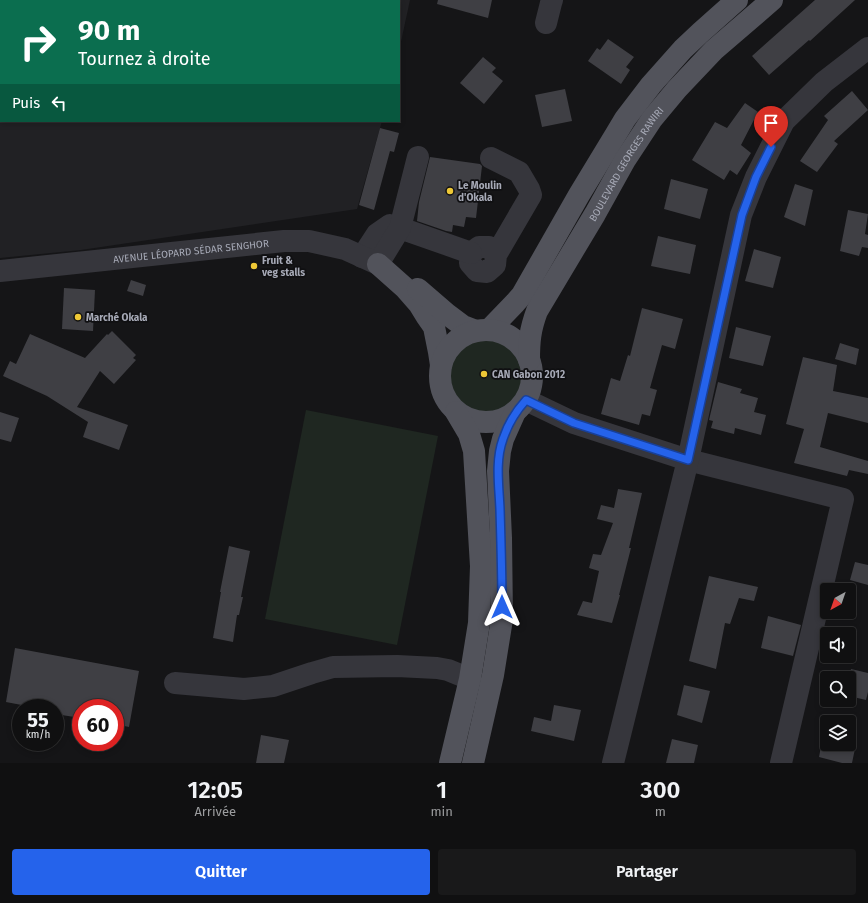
<!DOCTYPE html>
<html lang="fr">
<meta charset="utf-8">
<style>
:root{--surface:#101011;--page:#19191a;--text:#f1f3f6;--muted:#9c9d9f;--line:#303031;--accent:#2563eb}
body{margin:0;font-family:"Fira Sans",sans-serif;background:var(--page);color:var(--text);height:100vh;display:flex;flex-direction:column;font-size:15px;white-space:nowrap}
*{box-sizing:border-box;margin:0}
p{font-size:13px;color:var(--muted)}
.icon{flex:none;width:22px;height:22px;fill:none;stroke:currentColor;stroke-width:2;stroke-linecap:round;stroke-linejoin:round}
.map{position:relative;height:763px;overflow:hidden}
.drawer{display:flex;flex-direction:column;background:var(--surface);flex:1}
.drawer>*{flex:none}
.top-card{position:absolute;left:0px;top:0px;width:400px;height:122px;box-shadow:0 2px 6px #0003,0 0 0 1px var(--line);background:#0b6e4f;color:#fff;overflow:hidden}
.needle{width:26px;rotate:220deg}
.buttons{position:absolute;left:820px;top:583px;display:grid;gap:8px}
.buttons a{display:grid;place-items:center;width:36px;height:36px;border-radius:4px;background:var(--surface);box-shadow:0 2px 6px #0003,0 0 0 1px var(--line);font-size:20px}
.speed{position:absolute;left:12px;top:699px;display:flex;gap:8px;font-size:20px;font-weight:700;text-align:center}
.speed>*{display:grid;place-content:center;width:52px;height:52px;border-radius:50%;background:var(--surface);box-shadow:0 2px 6px #0003,0 0 0 1px var(--line);line-height:1}
.speed small{font-size:10px;font-weight:400}
.speed .limit{border:6px solid #d22;background:#fff;color:#111}
.pin{position:absolute;display:grid;place-items:center;width:34px;height:34px;color:#fff;margin:-41px -17px;border-radius:50% 50% 50% 0;rotate:-45deg;box-shadow:0 0 4px #0007}
.pin .icon{rotate:45deg}
.me{position:absolute;width:44px;margin:-22px;rotate:0deg;stroke-linejoin:round;filter:drop-shadow(0 0 3px #0008)}
.turn{display:flex;align-items:center;gap:14px;height:84px;padding:0 12px;font-size:18px}
.turn .icon{width:52px;height:52px;stroke-width:2.5}
.turn b{display:block;font-size:28px;line-height:34px}
.then{display:flex;align-items:center;height:38px;padding:0 12px;background:#0003;gap:8px;font-size:15px}
.eta{display:flex;justify-content:space-evenly;align-items:center;height:68px;text-align:center}
.eta b{font-size:24px;font-weight:600;line-height:28px}
.action{display:flex;gap:8px;margin-top:auto;padding:8px 12px}
.action a{flex:1;height:46px;border-radius:4px;background:var(--accent);color:#fff;font-size:16px;font-weight:600;line-height:46px;text-align:center}
.action a+a{background:var(--page);color:var(--text)}
.map>svg:first-child{display:block}
.built{fill:#212124}
.green{fill:#1f2721}
.building{fill:#3f3f44}
.lines{fill:none;stroke-linecap:round;stroke-linejoin:round}
.minor{stroke:#36363c;stroke-width:22}
.major{stroke:#52535b;stroke-width:22}
.route-casing{stroke:#184099;stroke-width:10}
.route{stroke:#2563eb;stroke-width:7}
.poi-dot{fill:#eec836;stroke:#101012;stroke-width:1.5}
.labels{text-anchor:middle;stroke-width:3.5;stroke-linejoin:round;paint-order:stroke}
.street-label{font-size:10px;fill:#a7aab7;stroke:#101012}
.poi-label{font-size:10px;font-weight:bold;fill:#a7aab7;stroke:#101012;text-anchor:start}
</style>
<div class="map">
<svg width="868" height="763" viewBox="0 0 868 763">
<rect width="100%" height="100%" fill="#151517"/>
<g class="built">
<path d="M16,0H410L399,51V1H16Z"/>
<path d="M1,65V121H382L357,209L81,250L0,258V70Z"/>
</g>
<g class="green">
<circle cx="486" cy="375" r="37"/>
<path d="M306,410L438,436L397,645L265,619Z"/>
</g>
<g class="building">
<path d="M438,0H492L488,18L437,4Z"/>
<path d="M815,0H855L810,41L809,40L769,75L752,56Z"/>
<path d="M608,39L634,57L626,67L630,70L621,84L588,61L597,48L600,50Z"/>
<path d="M483,57L496,68L492,72L503,81L484,104L460,83Z"/>
<path d="M565,89L572,121L542,127L535,95Z"/>
<path d="M852,91L868,110L834,141L838,144L817,172L800,161L828,120L824,116Z"/>
<path d="M745,103L758,112L741,145L751,153L737,175L730,170L724,180L692,160L715,122L727,128Z"/>
<path d="M380,128L399,133L394,152L390,151L374,210L359,205Z"/>
<path d="M430,157L480,164L482,166L476,218L466,217L464,227L453,225L452,232L446,231L417,221L419,202Z"/>
<path d="M671,179L708,189L700,219L664,209Z"/>
<path d="M795,184L813,190L805,226L784,217Z"/>
<path d="M848,210L868,214L865,234L868,235V248L862,247L859,256L840,251Z"/>
<path d="M658,236L696,245L690,274L651,266Z"/>
<path d="M754,249L781,257L773,288L745,281Z"/>
<path d="M131,280L146,285L143,296L127,291Z"/>
<path d="M64,288L95,290L93,331L62,329Z"/>
<path d="M642,308L683,319L675,349L662,345L650,388L657,390L650,416L642,414L639,425L601,414L611,378L620,381L628,355L630,356Z"/>
<path d="M736,327L771,336L763,366L729,358Z"/>
<path d="M112,331L136,355L133,358L136,360L114,384L100,371L77,407L128,425L119,450L83,437L88,422L47,396L3,376L10,361L16,364L30,334L85,358L107,334L108,335Z"/>
<path d="M840,343L859,349L856,365L835,359Z"/>
<path d="M803,357L837,365L833,391L868,398V423L828,413L820,447L868,461V474L849,470L847,476L794,463L804,429L786,424Z"/>
<path d="M718,382L742,389L740,393L758,398L754,412L766,415L761,435L735,428L734,434L711,428L713,421L709,420Z"/>
<path d="M0,412L19,418L11,442L0,439Z"/>
<path d="M618,489L642,493L629,548H631L619,595H620L612,623L577,615L583,601L592,603L599,571L589,568L593,554L601,555L613,523L597,519L601,505L614,508Z"/>
<path d="M229,546L250,551L241,597H243L239,615H237L233,642L213,638L221,592H220Z"/>
<path d="M855,562L868,565V585L850,580Z"/>
<path d="M709,576L758,587L754,601L739,598L730,624L725,623L716,669L689,661Z"/>
<path d="M768,616L801,625L793,656L761,648Z"/>
<path d="M15,648L139,671L129,727L115,724V708H81V718L55,714V708H27V706L6,702Z"/>
<path d="M851,669L868,673V692L866,700L849,696V681Z"/>
<path d="M684,685L710,691L702,723L677,715Z"/>
<path d="M554,705L581,710L574,741L531,731L534,717L551,721Z"/>
<path d="M824,730L827,731V744H849V737L857,739L852,763H842L819,757Z"/>
<path d="M261,735L289,740L284,763H256Z"/>
<path d="M672,739L698,745L694,763H666Z"/>
</g>
<g class="lines">
<g class="minor">
<path d="M546,23L551,3L552,0"/>
<path d="M491,158L519,172L529,189L531,195L496,255L495,265L487,272L477,271L470,263L471,253L479,247H489L496,255"/>
<path d="M362,257L377,234L390,225L400,228L471,253"/>
<path id="s1" d="M0,271L284,241H309L345,249L378,264L400,228L418,157"/>
<path d="M526,400L574,423L688,460L843,499L781,763"/>
<path d="M175,683L244,689L273,686L312,673L333,667L397,666L437,668L448,670L470,679"/>
<path d="M613,763L688,460L741,215L756,177L784,121L824,82L868,48"/>
</g>
<g class="major">
<path d="M378,264L405,288L419,304L427,317L434,327L439,352L441,365"/>
<path d="M418,289L447,314L463,326L476,331"/>
<path d="M489,330L515,303L522,295L579,195L616,134L625,119L651,85L683,49L700,33L737,0"/>
<circle cx="486" cy="376" r="46"/>
<path id="s2" d="M529,360C529,341 530,330 537,311L595,214L625,160L652,119L677,89L714,50L772,0"/>
<path d="M450,763L470,679L479,623L481,566L474,451L469,434L456,412"/>
<path d="M473,763L493,675L502,619L501,538L498,471L500,451L503,439L515,412"/>
</g>
</g>
<g class="lines">
<g class="route-casing">
<path id="route" d="M502,607C502,574 501,542 500,509C499,486 495,461 503,439C508,424 516,411 526,400L574,423L688,460L742,215L756,177L771,147"/>
</g>
<use href="#route" class="route"/>
</g>
<g class="poi-dot">
<circle cx="450" cy="191" r="4"/>
<circle cx="254" cy="266" r="4"/>
<circle cx="78" cy="317" r="4"/>
<circle cx="484" cy="374" r="4"/>
</g>
<g class="labels">
<g class="street-label">
<text dy="4" stroke="none"><textPath href="#s2" startOffset="222">BOULEVARD GEORGES RAWIRI</textPath></text>
<text dy="4" stroke="none"><textPath href="#s1" startOffset="192">AVENUE LÉOPARD SÉDAR SENGHOR</textPath></text>
</g>
<g class="poi-label">
<text x="458" y="189">Le Moulin<tspan x="458" dy="12">d'Okala</tspan></text>
<text x="262" y="264">Fruit &amp;<tspan x="262" dy="12">veg stalls</tspan></text>
<text x="86" y="321">Marché Okala</text>
<text x="492" y="378">CAN Gabon 2012</text>
</g>
</g>
</svg>
<div class="buttons">
<a><svg class="needle" viewBox="-14 -14 28 28"><path d="M0-13l5 13h-10z" fill="#e53935"/><path d="M0 13l5-13h-10z" fill="#9c9d9f"/></svg></a>
<a><svg class="icon" aria-label="sound" viewBox="0 0 24 24"><path d="M4 9h4l5-4v14l-5-4H4zM17 9q2 3 0 6"/></svg></a>
<a><svg class="icon" aria-label="search" viewBox="0 0 24 24"><circle cx="10" cy="10" r="6"/><path d="M15 15l6 6"/></svg></a>
<a><svg class="icon" aria-label="layers" viewBox="0 0 24 24"><path d="M12 4l9 5-9 5-9-5zM3 14l9 5 9-5"/></svg></a>
</div>
<div class="speed"><div>55<small>km/h</small></div><div class="limit">60</div></div>
<div class="pin" style="left:771px;top:147px;background:#d93025"><svg class="icon" aria-label="arrive" viewBox="0 0 24 24"><path d="M6 21V4h12l-3 4 3 4H6"/></svg></div>
<svg class="me" style="left:502px;top:607px" viewBox="-20 -20 40 40"><path d="M0-17L14 15 0 8-14 15z" fill="#2563eb" stroke="#fff" stroke-width="4"/></svg>
<div class="top-card">
<div class="turn"><svg class="icon" aria-label="right" viewBox="0 0 24 24"><path d="M7 20v-9h11M14 6l5 5-5 5"/></svg><div><b>90 m</b>Tournez à droite</div></div>
<div class="then">Puis<svg class="icon" aria-label="left" viewBox="0 0 24 24"><path d="M17 20v-9H6M10 6l-5 5 5 5"/></svg></div>
</div>
</div>
<section class="drawer">
<div class="eta">
<div><b>12:05</b><p>Arrivée</p></div>
<div><b>1</b><p>min</p></div>
<div><b>300</b><p>m</p></div>
</div>
<div class="action"><a>Quitter</a><a>Partager</a></div>
</section>
